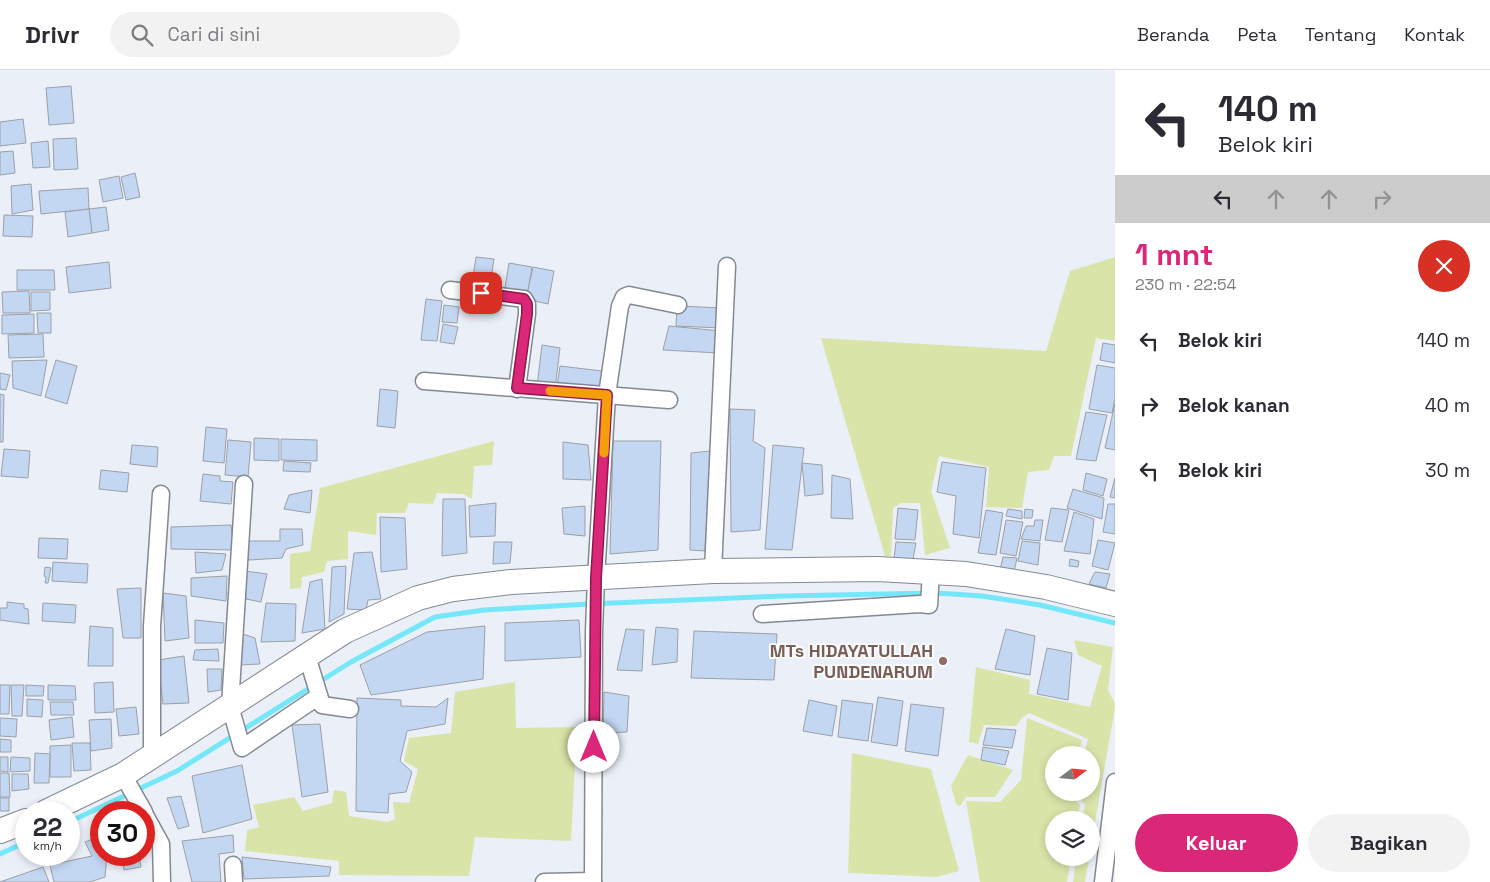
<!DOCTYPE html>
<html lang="id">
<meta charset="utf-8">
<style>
:root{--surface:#fff;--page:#f2f2f3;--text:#2b2b33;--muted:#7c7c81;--line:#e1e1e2;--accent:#db2777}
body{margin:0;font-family:"Space Grotesk",sans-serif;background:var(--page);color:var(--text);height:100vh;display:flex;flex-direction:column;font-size:19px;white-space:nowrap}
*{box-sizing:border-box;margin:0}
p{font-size:16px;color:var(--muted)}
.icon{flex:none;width:28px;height:28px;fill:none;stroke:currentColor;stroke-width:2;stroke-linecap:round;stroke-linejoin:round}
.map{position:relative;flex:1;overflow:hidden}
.details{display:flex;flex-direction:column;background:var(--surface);width:375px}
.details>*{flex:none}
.hud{background:#fff;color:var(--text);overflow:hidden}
.needle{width:32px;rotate:74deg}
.controls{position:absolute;left:1045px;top:676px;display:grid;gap:10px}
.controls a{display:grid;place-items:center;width:55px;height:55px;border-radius:50%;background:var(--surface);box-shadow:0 2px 8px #0003;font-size:25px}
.speed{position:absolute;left:15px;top:731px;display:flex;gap:10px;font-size:25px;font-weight:700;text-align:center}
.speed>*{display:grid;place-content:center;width:65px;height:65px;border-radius:50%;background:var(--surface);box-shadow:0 2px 8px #0003;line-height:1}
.speed small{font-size:12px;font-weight:400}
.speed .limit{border:8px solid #d22;background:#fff;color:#111}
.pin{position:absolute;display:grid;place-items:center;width:42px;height:42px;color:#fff;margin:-21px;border-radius:10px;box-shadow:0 2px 8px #0006}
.me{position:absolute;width:55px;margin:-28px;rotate:0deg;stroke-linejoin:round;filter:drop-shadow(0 0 4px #0008)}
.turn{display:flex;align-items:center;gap:18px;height:105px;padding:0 20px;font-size:22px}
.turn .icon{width:65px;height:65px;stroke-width:2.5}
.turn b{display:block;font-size:35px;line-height:42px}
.lanes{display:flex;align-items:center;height:48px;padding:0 20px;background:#0003;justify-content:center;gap:25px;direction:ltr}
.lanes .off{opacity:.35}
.round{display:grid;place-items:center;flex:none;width:52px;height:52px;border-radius:26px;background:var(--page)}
.headline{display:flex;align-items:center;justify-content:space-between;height:85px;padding:0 20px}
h1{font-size:30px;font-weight:600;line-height:38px;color:var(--accent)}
.button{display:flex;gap:10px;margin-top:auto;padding:10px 20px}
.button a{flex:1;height:58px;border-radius:30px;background:var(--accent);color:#fff;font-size:20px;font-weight:600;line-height:58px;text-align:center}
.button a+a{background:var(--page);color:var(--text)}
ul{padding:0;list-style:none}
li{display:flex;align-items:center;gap:15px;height:65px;padding:0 20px}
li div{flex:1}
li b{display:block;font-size:19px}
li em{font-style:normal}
header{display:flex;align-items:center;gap:30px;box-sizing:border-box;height:70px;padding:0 25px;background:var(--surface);border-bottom:1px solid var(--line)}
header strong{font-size:24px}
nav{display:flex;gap:28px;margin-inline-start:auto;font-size:18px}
.search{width:350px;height:45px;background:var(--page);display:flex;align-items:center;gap:12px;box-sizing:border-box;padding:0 18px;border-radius:28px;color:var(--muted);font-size:19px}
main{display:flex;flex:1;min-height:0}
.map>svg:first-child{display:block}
.green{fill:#d9e4a9}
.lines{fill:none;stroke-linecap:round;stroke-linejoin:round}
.stream{stroke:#74e7f8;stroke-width:5}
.building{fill:#c4d7f2;stroke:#9ba0a8}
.minor-casing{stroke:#848991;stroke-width:19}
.secondary-casing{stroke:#848991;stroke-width:26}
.minor{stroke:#fff;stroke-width:16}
.secondary{stroke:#fff;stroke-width:24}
.route-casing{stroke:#8e194d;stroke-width:12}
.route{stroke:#db2777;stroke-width:9}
.slow{stroke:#f59e0b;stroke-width:9}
.education-dot{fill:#8d6e63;stroke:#fbfcfe;stroke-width:2}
.labels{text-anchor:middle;stroke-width:4;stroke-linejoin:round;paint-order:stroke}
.education-label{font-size:18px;font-weight:bold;fill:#785e54;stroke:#fbfcfe;text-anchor:end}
</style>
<header>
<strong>Drivr</strong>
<div class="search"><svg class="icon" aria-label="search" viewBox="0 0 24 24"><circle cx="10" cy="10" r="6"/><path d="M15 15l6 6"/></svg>Cari di sini</div>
<nav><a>Beranda</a><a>Peta</a><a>Tentang</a><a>Kontak</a></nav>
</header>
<main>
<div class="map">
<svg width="1115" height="812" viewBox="0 0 1115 812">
<rect width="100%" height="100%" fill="#eaeff8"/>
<g class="green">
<path d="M1115,187V271L1096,268L1071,386H1054L1049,400L1028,402L1022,438L986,437L989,397L939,386L931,421L950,478L925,485L920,433H901L893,438L891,486H885L821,268L1046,281L1070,201Z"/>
<path d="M494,371L492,395L474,396L472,429L463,424L437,423L433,434L409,433L405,443H377L376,465L348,461V489L327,491L324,502L302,507L301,518L290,519V484L310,481L320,418Z"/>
<path d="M1074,570L1113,577L1108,620L1115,634V638L1091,774V750H1082L1085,734L1075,723L1091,722V685H1084L1088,669L1029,643L1022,648L1016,656L984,655L978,674L969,672L976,597L1030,610L1029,624L1090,637L1102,596L1078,585Z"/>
<path d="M515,612L516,658L577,657L571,771L475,767L469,806L339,805V791L245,781L247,760L259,757L253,735L294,727L303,741L332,733L334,720L346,722L349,746L388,752L395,749L393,732L409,733L418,699L404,691L409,668L451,663L455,622Z"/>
<path d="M1027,648L1082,670L1078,685H1054V722L1069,723L1080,735L1077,750H1054V788H1071L1067,812H980L966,731L1000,732L1021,710Z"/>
<path d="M852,683L931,699L959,801L936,807L848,803Z"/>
<path d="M968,685L1013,700L995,727H966L960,736L956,734L951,716Z"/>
<path d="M1076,788H1089L1085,812H1073Z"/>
</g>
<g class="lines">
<g class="stream">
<path d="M69,752L177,701L351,592L435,547L484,540L589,534L783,526L937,523L982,526L1040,535L1115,553"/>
<path d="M0,784L26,772"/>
</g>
</g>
<g class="building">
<path d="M71,16L74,53L49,55L46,18Z"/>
<path d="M23,49L26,73L0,76V52Z"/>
<path d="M76,68L78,99L54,100L53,69Z"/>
<path d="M48,71L50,97L33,98L31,73Z"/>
<path d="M13,81L15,103L0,105V82Z"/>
<path d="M135,103L140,127L126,130L121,107Z"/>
<path d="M119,106L123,128L103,132L99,110Z"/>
<path d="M31,114L33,140L12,144L11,116Z"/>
<path d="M88,118L89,139L41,144L39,121Z"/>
<path d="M106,137L109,160L92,163L89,139Z"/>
<path d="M89,139L92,163L68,167L65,142Z"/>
<path d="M4,145L33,146L32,167L3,166Z"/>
<path d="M476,187L494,189L489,222L471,220Z"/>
<path d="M109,192L111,218L69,223L66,197Z"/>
<path d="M509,193L532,197L527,227L504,224Z"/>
<path d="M533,197L554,201L548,234L526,229Z"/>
<path d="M17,200H54L55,220H17Z"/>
<path d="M29,221L30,243H3L2,222Z"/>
<path d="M31,222H50V240L31,241Z"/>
<path d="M426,229L442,231L437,271L421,270Z"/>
<path d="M444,235L459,237L457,253L442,252Z"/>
<path d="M677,236L722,238L721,258L676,256Z"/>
<path d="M37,243H51V263H38Z"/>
<path d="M34,244V263L2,264V245Z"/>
<path d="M443,254L458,257L454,274L440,272Z"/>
<path d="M669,256L721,261L719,283L663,280Z"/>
<path d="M43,264L44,287L9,288L8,265Z"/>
<path d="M1103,273L1115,275V293L1100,290Z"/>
<path d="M542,275L560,278L555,319L537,316Z"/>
<path d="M47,290L41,326L13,318L12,291Z"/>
<path d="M56,290L77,296L67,334L45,327Z"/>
<path d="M1097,295L1115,298V328L1112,343L1089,339Z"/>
<path d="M560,296L602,301L599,322L557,317Z"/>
<path d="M0,303L10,305L6,320L0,319Z"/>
<path d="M380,319L398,321L395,358L377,356Z"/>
<path d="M0,324L4,325L3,372H0Z"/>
<path d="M1115,333V380L1105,378Z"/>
<path d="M730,339L755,340L753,371L765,378L760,460L731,462Z"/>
<path d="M1086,342L1107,345L1096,391L1076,389Z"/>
<path d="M206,357L227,359L224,393L203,391Z"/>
<path d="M254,368L279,369V391L254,390Z"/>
<path d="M281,369L317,370V391L281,390Z"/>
<path d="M228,370L251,372L248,407L225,405Z"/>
<path d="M613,371H661L658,480L610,484Z"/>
<path d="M563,372L588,375L591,410L563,409Z"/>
<path d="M132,375L158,377L157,397L130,394Z"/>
<path d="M773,375L804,378L792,480L765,479Z"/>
<path d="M4,379L30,381L28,408L1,406Z"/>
<path d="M711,381L705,481L690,480L691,383Z"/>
<path d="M284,391L311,393L310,402L283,401Z"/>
<path d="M942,392L986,398L979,468L953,464L956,426L937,422Z"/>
<path d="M802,393L822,395L823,424L805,426Z"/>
<path d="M101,400L129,403L127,422L99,419Z"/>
<path d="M1086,403L1107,409L1103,426L1083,420Z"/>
<path d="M203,404L220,406V411L233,412L231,434L200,431Z"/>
<path d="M832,405L850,409L853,449L831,448Z"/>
<path d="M1115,408V428L1110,427Z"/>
<path d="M1073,419L1104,428L1102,449L1067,438Z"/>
<path d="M312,420L310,443L284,439L289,425Z"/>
<path d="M443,429H465L467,483L442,486Z"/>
<path d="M496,433L495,466L470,467L469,436Z"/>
<path d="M1108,434H1115V464L1103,462Z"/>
<path d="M585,436V466L564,464L562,438Z"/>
<path d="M898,438L918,440L915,470L895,469Z"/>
<path d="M1051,438L1069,440L1062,472L1045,470Z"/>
<path d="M1008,439L1022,441V449L1006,446Z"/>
<path d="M1025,439L1033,440L1032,448H1024Z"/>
<path d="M986,440L1003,443L996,485L978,483Z"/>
<path d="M1074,442L1094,449L1090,484L1064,481Z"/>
<path d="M380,447L405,448L407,499L381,502Z"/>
<path d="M1006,450L1023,452L1016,486L1000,483Z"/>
<path d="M1035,450H1043L1040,471L1021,469L1026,456H1034Z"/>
<path d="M231,455L234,480L171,479V457Z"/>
<path d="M280,459H302L303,475L286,479L282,488L249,490L246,471H280Z"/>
<path d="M39,468L68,469L67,489L38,488Z"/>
<path d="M1098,470L1115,473L1108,500L1092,496Z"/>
<path d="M1022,471L1040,473L1038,495L1018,491Z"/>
<path d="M494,472H512L510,493L493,494Z"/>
<path d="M896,472L916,473L913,489L894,488Z"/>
<path d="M195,482L226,484L222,500L196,503Z"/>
<path d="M372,482L381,529L368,530L366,540L347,539L354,483Z"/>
<path d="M1003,487L1017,488L1014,502L1000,500Z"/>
<path d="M1070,489L1079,491L1078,497L1069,496Z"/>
<path d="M53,492L88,494L87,513L52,511Z"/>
<path d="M346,496L344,544L329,552L332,497Z"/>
<path d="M45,497L51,498L48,513H45L46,507L44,506Z"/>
<path d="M245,501L267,504L261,532L246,529Z"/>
<path d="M1095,502L1110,504L1106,518L1089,514Z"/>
<path d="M227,506L226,531L191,526V508Z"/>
<path d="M322,509L325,559L302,563L310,512Z"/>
<path d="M141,518V568H123L117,519Z"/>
<path d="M163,523L186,526L189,568L165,571Z"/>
<path d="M7,532L24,534V538L28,539L29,554L0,550V538H7Z"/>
<path d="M43,533L76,535L75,553L42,551Z"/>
<path d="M266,533L296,534L295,571L261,572Z"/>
<path d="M195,550L224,553L223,573H195Z"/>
<path d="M579,550L581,587L505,591V553Z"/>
<path d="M90,556L113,558V596H88Z"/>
<path d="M485,556L483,609L371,625L360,595L427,562Z"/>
<path d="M656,557L678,559L677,592L652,595Z"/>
<path d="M626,559L644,560L642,601L617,600Z"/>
<path d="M1006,559L1035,566L1030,605L995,599Z"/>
<path d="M694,561L777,564L774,610L691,608Z"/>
<path d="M243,564L255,568L260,594L239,595Z"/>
<path d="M1047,578L1072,583L1068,630L1037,624Z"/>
<path d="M218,579L219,591L193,590L195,580Z"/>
<path d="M184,586L189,633L163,634L158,590Z"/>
<path d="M207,599H222L221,620L208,622Z"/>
<path d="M113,612L114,642L95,643L94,613Z"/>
<path d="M0,615H10L9,644H0Z"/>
<path d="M11,615H24L22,646H12Z"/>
<path d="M26,615L44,616L43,626H26Z"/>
<path d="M48,615L75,616L76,630H48Z"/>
<path d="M604,622L629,626L627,662L603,663Z"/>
<path d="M878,627L903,631L897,676L871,672Z"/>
<path d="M357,628L401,630V636L436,637L448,628L445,654L407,661L400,691L412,702L406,722L389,724L388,743L356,741Z"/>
<path d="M27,629L43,630L42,647L27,646Z"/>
<path d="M809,630L837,636L832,666L803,661Z"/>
<path d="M842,630L873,634L868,671L838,667Z"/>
<path d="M50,632H73L74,645H51Z"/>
<path d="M911,634L944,638L938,686L905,681Z"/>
<path d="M136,637L139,664L119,666L116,639Z"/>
<path d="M72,647L74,667L51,670L49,650Z"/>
<path d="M0,648L17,649L16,667L0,666Z"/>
<path d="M111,649L112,678L91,681L89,650Z"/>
<path d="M320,654L328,722L302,727L292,655Z"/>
<path d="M987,658L1016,660L1012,678L983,675Z"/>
<path d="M0,669L11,670V682H0Z"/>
<path d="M72,673H90L91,700L74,701Z"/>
<path d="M71,675V707H50V676Z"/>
<path d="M983,677L1009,681L1005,695L981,690Z"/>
<path d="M35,683L50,684L49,713H34Z"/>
<path d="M0,687H8V702L0,701Z"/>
<path d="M11,687L30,688V701L10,702Z"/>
<path d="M242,695L252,749L203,763L192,706Z"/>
<path d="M0,703H9L10,727H0Z"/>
<path d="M12,704H28L29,719L12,721Z"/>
<path d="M181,726L189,756L178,759L167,728Z"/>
<rect x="0" y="728" width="9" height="13"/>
<path d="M233,765L234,782L219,784L221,812H192L182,771Z"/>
<path d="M101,766V785H107L105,807L90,812H54L50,795L92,786L85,772Z"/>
<path d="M122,785H139L141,797L124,800Z"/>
<path d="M242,787L331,797L329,806L244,809Z"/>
<path d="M43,797L49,812H0Z"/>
</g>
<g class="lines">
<g class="minor-casing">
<g id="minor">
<path d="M450,220L524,229L527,234V244L517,319"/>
<path d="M424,311L669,330"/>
<path d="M244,414L230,636L242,678L319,626"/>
<path d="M713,501L727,196"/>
<path d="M762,544L920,534L929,535L931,502"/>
<path d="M307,586L322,635L350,639"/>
<path d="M152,686V556L161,424"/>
<path d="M123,705L144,742"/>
<path d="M144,743L161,774L162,812"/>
<path d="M233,795L234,812"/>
<path d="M544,812L593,811"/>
<path d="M593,812L594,562L596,508L607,325L620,236L624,227L629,225L678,235"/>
<path d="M1103,812L1115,712"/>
</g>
</g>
<g class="secondary-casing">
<g id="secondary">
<path d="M46,742L123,705L345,561L418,528L453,519L511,512L713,501L878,499L966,504L1046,517L1115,534"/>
<path d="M0,761L26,751"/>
</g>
</g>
<use href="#minor" class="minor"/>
<use href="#secondary" class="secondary"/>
</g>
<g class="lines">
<g class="route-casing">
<path id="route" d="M481,223L524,229L527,234V244L517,318L607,325L596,508L594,677"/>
</g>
<use href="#route" class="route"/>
<path class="slow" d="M550,321L607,325L604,383"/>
</g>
<circle class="education-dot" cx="943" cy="591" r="5"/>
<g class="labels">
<g class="education-label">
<text x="933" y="587">MTs HIDAYATULLAH<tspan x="933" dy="21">PUNDENARUM</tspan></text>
</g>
</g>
</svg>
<div class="controls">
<a><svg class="needle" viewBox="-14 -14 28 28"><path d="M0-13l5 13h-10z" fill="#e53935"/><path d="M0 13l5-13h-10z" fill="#7c7c81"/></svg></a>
<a><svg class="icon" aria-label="layers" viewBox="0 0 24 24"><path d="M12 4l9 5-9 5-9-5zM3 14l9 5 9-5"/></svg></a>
</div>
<div class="speed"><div>22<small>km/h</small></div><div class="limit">30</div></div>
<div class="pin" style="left:481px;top:223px;background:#d93025"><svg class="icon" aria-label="arrive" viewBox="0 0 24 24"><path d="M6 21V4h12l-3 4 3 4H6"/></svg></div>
<svg class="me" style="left:594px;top:677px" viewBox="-20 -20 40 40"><circle r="19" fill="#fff"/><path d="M0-13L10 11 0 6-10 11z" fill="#db2777"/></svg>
</div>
<section class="details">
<div class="hud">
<div class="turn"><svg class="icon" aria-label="left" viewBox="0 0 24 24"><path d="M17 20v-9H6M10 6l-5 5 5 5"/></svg><div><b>140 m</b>Belok kiri</div></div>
<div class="lanes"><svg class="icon" aria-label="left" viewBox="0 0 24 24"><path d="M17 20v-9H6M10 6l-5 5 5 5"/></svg><svg class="icon off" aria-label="ahead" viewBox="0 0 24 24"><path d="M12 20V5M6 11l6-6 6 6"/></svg><svg class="icon off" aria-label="ahead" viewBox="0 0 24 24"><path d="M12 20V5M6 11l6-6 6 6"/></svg><svg class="icon off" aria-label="right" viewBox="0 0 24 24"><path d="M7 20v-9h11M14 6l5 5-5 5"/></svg></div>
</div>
<div class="headline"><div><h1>1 mnt</h1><p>230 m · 22:54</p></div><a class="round" style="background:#d93025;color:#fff"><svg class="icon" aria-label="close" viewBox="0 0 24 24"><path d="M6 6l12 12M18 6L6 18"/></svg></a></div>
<ul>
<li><svg class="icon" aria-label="left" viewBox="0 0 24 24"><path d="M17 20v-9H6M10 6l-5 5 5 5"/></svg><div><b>Belok kiri</b></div><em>140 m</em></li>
<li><svg class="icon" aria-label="right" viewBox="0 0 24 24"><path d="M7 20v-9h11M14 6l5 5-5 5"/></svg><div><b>Belok kanan</b></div><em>40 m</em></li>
<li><svg class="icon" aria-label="left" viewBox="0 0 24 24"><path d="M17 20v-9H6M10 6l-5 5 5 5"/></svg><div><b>Belok kiri</b></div><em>30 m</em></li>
</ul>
<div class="button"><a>Keluar</a><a>Bagikan</a></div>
</section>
</main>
